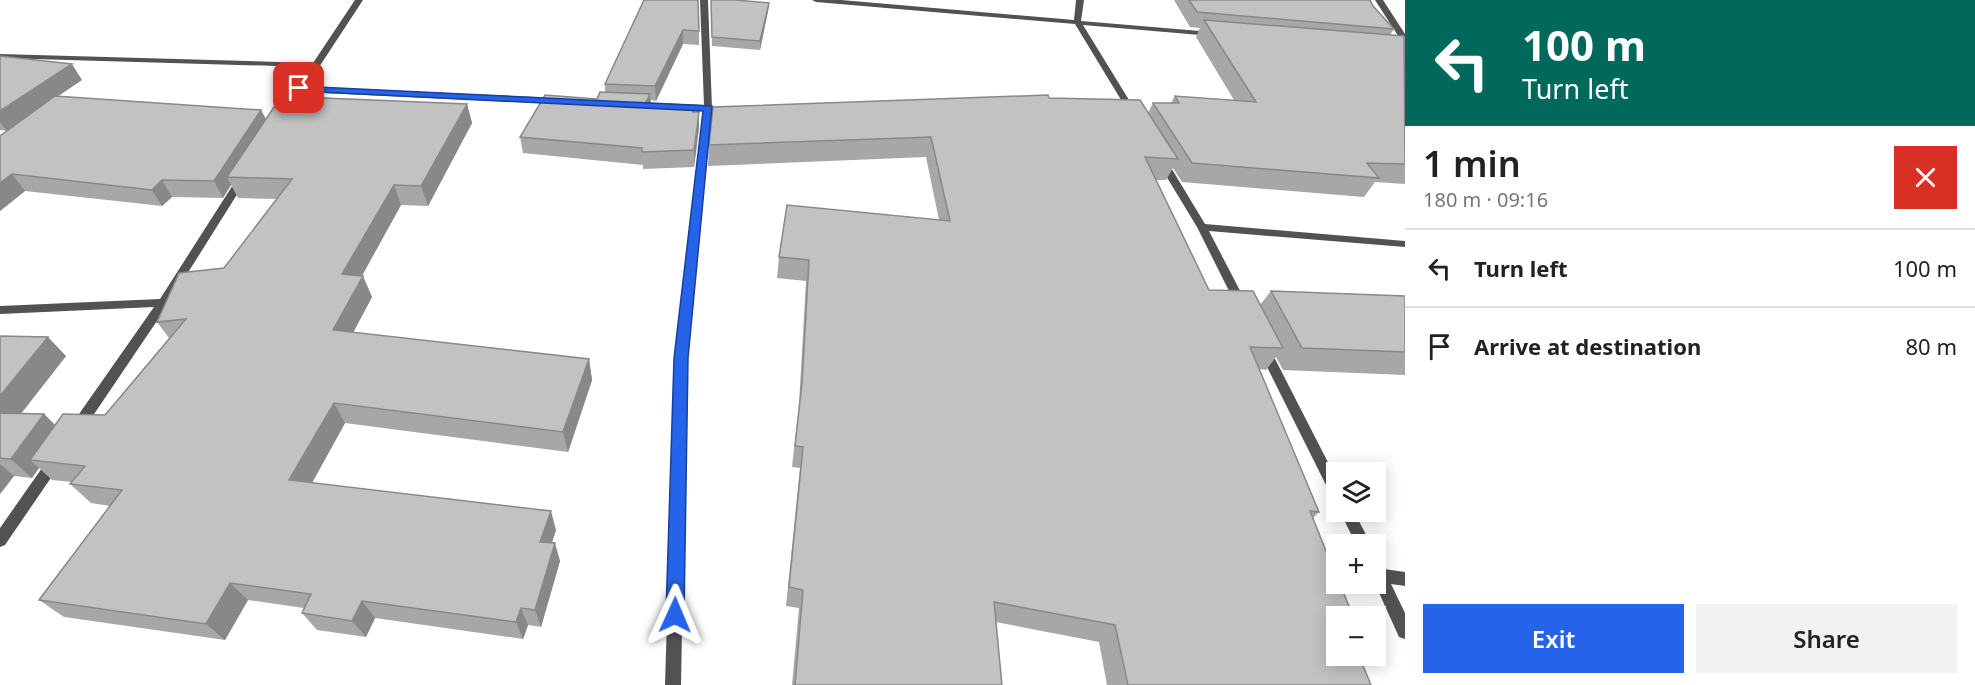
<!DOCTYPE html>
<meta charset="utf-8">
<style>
:root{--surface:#fff;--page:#f2f2f2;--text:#222;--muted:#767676;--line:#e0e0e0;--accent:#2563eb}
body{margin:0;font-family:"Noto Sans",sans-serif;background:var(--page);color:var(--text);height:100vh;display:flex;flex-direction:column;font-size:22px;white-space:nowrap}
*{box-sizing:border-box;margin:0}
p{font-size:20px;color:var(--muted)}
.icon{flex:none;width:33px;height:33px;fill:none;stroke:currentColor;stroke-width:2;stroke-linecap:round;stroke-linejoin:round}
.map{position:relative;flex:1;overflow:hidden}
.side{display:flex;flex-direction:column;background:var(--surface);width:570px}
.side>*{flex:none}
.hud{background:#00695c;color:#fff;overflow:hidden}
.controls{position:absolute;left:1326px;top:462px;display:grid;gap:12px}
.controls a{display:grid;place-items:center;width:60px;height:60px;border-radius:0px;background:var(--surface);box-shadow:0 3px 15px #0003;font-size:30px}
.pin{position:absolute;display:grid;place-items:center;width:51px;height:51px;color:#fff;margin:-26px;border-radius:12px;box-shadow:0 3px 9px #0006}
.me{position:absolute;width:66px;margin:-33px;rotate:1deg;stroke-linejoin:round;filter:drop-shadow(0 0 4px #0008)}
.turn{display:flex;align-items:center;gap:21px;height:126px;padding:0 18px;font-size:27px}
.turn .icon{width:78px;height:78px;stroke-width:2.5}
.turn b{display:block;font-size:42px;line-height:51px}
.round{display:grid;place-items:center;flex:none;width:63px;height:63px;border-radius:0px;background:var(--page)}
.head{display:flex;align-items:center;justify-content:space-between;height:102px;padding:0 18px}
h1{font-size:36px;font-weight:600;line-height:45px}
.action{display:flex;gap:12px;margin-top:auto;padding:12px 18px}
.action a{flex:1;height:69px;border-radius:0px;background:var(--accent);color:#fff;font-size:24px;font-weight:600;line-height:69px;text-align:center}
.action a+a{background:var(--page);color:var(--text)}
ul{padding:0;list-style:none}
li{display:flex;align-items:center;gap:18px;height:78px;padding:0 18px;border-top:2px solid var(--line)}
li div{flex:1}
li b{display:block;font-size:22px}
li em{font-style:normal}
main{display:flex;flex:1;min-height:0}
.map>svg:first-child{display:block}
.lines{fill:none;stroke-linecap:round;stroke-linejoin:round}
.street{fill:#525252;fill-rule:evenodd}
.wall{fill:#a7a7a7}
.shaded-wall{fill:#888}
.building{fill:#c2c2c2;stroke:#888;stroke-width:1.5}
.route{fill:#2563eb;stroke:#184099;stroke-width:1.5}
</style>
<main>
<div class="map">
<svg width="1405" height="685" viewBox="0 0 1405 685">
<rect width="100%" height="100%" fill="#fff"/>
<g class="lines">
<g class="street">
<path d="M355,0H363L306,87L559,98L563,101L559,104L302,92L281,124L278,125L274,122L310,67L0,58V54L313,63Z"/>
<path d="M700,0H708L712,108L687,358L681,685H665L675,358L703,110L636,108L632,105L636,102L704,105Z"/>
<path d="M812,0H841L1074,20L1076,0H1084L1081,21L1212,32L1216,34L1212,36L1083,25L1137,113L1133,116L1129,113L1075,24L816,2Z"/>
<path d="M1375,0H1383L1405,34V42H1402Z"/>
<path d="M1162,158L1167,161L1205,224L1405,241V247L1209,231L1248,306L1242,310L1238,309L1197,227L1157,161Z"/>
<path d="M243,174L248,177L167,306L82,432L77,433L72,432L70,428L72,424L154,307L0,314V306L160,299L238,177Z"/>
<path d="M1265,347L1271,351L1336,478V497L1331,495L1259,351Z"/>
<path d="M54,456L59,458L61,462L59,466L5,545L0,547V528L49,458Z"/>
<path d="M1340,512H1354L1371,544H1356Z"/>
<path d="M1376,561L1381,563L1384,569L1405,572V586L1391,584L1405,613V639L1399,637L1375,584Z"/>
</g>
</g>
<g class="wall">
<path d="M644,0L699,31V45L683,44L656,101L651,100V106L694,112L699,128L694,167L643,169V165L523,153L520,137L597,99L605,92V84Z"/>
<path d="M711,0L769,3L768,11L760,50L712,46Z"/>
<path d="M1174,0H1370L1373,6L1394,29L1390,35L1405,37V184L1375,182L1364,197L1182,182L1173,168L1166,180H1156L1209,290L1260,305L1271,291L1405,296V375L1283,370L1276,357L1266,370L1259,369L1319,512L1313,518L1336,616L1371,685H1107L1099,642L996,622L1002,685H792L799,608L786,606L800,468L792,467L799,404L806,281L777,278L779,257L939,220L926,157L708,166L709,145L1049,98L1148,113L1153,103H1171L1175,96L1234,100L1196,37L1200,28L1190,27Z"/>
<path d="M0,56L82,80L57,96L261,110L266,119L314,110L467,104L472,123L428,206L401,205L362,276L372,297L353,332L589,359L592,380L568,452L345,423L312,483L556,530L552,543L560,561L541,627L528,625L523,639L375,618L366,637L317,630L302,613L304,608L248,600L225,640L64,617L39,600L110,506L91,503L70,484L72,482L52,480L39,468L32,478L14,476L0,494V336L66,356L21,414H44L55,425L105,415L169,338L157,322L224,268L277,199L238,198L231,185L223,198L172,197L162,206L25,191L0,211L7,131L0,130Z"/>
</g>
<g class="shaded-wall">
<path d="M769,3L768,11L760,50V41Z"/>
<path d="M683,30V44L656,101L655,86Z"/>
<path d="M72,64L82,80L7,131L0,122V111Z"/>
<path d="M650,94L651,110L644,106Z"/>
<path d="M467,104L472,123L428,206L421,186Z"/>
<path d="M261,110L269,126L227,177L231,185L223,198L214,181Z"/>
<path d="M699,112V128L694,167V150Z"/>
<path d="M12,174L25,191L0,211V183Z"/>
<path d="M162,180L172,197L162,206L152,190Z"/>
<path d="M394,185L401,205L351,295L342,274Z"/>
<path d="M363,276L372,297L344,350L333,330Z"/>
<path d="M48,337L66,356L7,431L0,425V396Z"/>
<path d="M589,359L592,380L568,452L563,432Z"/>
<path d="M334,403L345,423L303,499L289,480Z"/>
<path d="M44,414L63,433L30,460L39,468L32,478L11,459Z"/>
<path d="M0,464L14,476L0,494Z"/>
<path d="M551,511L556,530L546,560L540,542Z"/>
<path d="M555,543L560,561L541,627L535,610Z"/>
<path d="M230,583L248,600L225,640L206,624Z"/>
<path d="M362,601L375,618L366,637L352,621Z"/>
<path d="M521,608L528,625L523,639L516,622Z"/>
</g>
<g class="building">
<path d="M644,0H698L699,31L683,30L655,86L605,84Z"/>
<path d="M711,0H736L769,3L760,41L712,37Z"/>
<path d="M1189,0H1370L1373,6L1394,29L1197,12Z"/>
<path d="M1204,20L1404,36L1405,164L1367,163L1379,178L1192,163L1153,103H1179L1175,96L1256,102Z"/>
<path d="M0,56L72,64L0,111Z"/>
<path d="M600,92L650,94L644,106L694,107L693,112H699L694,150L642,152V148L520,137L545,95L597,99Z"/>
<path d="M1048,95L1049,98L1140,100L1178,159L1145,157L1209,290L1253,291L1283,348L1250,347L1319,512L1310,511L1336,576V584H1340L1353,616H1336V656H1359L1371,685H1128L1115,625L994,602L1002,685H795L803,590L789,587L803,447L795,446L802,383L809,260L779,257L787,205L950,221L931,137L709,145L713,107Z"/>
<path d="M55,96L261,110L214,181L162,180L152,190L12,174L0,183V136Z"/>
<path d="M324,98L467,104L421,186L394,185L342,274L363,276L333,330L589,359L563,432L334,403L289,480L551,511L540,542L555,543L535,610L521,608L516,622L362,601L352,621L302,613L311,594L230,583L206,624L39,600L122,490L70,484L85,466L30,460L63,414L105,415L186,319L157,322L179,273L224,268L292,179L227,177L274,107L314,110Z"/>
<path d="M1271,291L1405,296V352L1302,348Z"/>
<path d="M0,336L48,337L0,396Z"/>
<path d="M0,413L44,414L11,459L0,458Z"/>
</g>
<path class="route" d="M296,86L712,106L688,358L684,615L681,621L675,624L668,621L666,615L674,358L703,111L299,91H296Z"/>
</svg>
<div class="controls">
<a><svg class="icon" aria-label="layers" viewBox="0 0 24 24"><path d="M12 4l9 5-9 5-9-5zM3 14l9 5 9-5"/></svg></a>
<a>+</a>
<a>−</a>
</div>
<div class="pin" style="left:299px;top:88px;background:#d93025"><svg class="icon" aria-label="arrive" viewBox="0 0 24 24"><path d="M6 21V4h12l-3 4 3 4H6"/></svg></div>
<svg class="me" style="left:675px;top:615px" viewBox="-20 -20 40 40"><path d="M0-17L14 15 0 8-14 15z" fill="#2563eb" stroke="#fff" stroke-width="4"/></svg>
</div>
<section class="side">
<div class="hud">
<div class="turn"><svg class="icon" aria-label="left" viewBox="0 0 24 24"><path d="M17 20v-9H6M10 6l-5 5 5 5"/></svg><div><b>100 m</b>Turn left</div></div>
</div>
<div class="head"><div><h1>1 min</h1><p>180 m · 09:16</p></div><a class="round" style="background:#d93025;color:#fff"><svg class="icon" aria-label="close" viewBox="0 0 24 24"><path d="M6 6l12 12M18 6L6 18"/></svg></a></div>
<ul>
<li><svg class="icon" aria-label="left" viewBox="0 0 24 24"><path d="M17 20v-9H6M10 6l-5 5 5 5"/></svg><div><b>Turn left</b></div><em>100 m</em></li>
<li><svg class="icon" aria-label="arrive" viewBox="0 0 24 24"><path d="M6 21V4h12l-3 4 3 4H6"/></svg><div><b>Arrive at destination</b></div><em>80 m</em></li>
</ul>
<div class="action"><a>Exit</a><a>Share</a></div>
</section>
</main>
